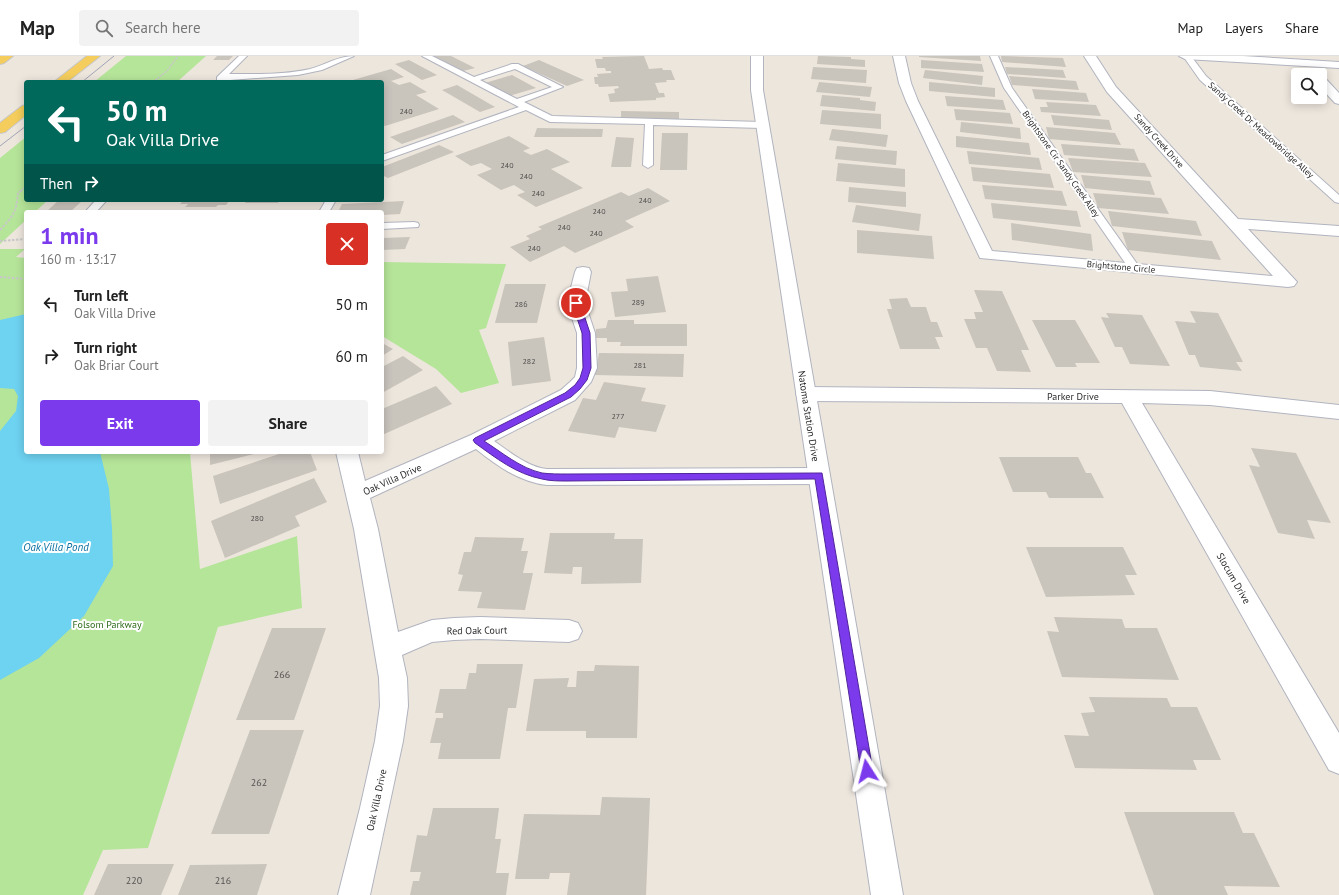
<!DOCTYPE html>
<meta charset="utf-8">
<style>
:root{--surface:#fff;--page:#f2f2f2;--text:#222;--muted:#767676;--line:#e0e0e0;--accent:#7c3aed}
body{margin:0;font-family:"PT Sans",sans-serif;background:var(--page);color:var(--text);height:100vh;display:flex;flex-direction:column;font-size:15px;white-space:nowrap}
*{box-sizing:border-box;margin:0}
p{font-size:13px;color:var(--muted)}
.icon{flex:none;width:22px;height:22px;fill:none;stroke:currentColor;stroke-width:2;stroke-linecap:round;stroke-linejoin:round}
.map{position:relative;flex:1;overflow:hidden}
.side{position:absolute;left:24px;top:154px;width:360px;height:244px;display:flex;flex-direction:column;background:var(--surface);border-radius:4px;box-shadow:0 2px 10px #0003}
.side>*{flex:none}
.guide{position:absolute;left:24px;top:24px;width:360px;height:122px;border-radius:4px;box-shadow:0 2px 10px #0003;background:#00695c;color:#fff;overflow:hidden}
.controls{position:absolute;left:1291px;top:12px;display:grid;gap:8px}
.controls a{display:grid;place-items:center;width:36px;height:36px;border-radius:4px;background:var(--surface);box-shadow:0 2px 10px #0003;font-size:20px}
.pin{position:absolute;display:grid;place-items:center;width:34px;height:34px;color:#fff;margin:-17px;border:2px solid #fff;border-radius:50%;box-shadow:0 1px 4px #0007}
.me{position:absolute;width:44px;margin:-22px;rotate:351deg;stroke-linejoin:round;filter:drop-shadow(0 0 3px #0008)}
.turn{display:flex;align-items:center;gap:14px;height:84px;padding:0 16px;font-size:18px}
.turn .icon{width:52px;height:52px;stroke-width:2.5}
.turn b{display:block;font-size:28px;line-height:34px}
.then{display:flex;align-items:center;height:38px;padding:0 16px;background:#0003;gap:8px;font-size:15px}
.round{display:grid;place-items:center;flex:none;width:42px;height:42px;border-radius:4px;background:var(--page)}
.overview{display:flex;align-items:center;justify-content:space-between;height:68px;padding:0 16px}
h1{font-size:24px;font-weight:800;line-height:30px;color:var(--accent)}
.button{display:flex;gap:8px;margin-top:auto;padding:8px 16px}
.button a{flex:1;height:46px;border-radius:4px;background:var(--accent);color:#fff;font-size:16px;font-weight:800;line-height:46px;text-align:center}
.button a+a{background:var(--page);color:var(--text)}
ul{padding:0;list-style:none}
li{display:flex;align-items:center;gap:12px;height:52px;padding:0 16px}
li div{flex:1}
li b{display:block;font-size:15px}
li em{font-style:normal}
header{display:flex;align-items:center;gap:24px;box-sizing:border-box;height:56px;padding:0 20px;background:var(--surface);border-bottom:1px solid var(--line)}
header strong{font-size:19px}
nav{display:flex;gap:22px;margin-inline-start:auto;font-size:14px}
.search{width:280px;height:36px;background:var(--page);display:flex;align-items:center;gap:10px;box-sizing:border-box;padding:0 14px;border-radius:4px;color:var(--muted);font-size:15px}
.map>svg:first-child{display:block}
.green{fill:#b5e599}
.water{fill:#6ed2f1}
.building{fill:#c9c4bc}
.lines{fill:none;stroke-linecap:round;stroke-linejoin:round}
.lane-casing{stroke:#b1b4bf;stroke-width:2}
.street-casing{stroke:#b1b4bf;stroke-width:2}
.secondary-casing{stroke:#b1b4bf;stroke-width:2}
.primary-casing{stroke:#c8c8c8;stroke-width:2}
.path-far1{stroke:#c8c8c8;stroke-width:1.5;stroke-dasharray:2 1;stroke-linecap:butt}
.path{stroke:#c8c8c8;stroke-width:2;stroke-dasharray:2.5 1.5;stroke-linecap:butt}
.lane{fill:#fff;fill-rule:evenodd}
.street{fill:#fff;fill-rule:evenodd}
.secondary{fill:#fff;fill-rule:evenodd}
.primary{fill:#f4cd5c;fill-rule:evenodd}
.tram{stroke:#a0a4b6;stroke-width:1}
.route{fill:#7c3aed;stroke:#51269a}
.labels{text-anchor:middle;stroke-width:4;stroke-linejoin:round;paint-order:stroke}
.number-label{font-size:8px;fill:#52514f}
.far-street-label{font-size:9px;fill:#2b2b2b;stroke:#fff}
.street-label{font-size:10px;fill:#2b2b2b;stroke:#fff}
.park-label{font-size:10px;fill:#2c6b19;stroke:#fff}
.near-number-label{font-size:10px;fill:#52514f}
.water-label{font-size:11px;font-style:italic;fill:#0a70a1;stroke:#fff}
</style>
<header>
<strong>Map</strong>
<div class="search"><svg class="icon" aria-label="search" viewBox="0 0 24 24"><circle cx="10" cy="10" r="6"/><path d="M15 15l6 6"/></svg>Search here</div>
<nav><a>Map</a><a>Layers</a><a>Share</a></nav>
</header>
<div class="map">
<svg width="1339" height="839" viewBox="0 0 1339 839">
<rect width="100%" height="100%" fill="#ede6dd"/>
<g class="green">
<path d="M126,0H206L177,26H94Z"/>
<path d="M26,81V144H48L35,156H26V164L0,188V102Z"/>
<path d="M0,193H25L16,201L26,202V396H190L200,513L297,480L302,552L218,571L148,792L103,794L83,839H0Z"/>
<path d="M382,206L506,208L486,272L479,274L499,327L461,337L436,313L382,280Z"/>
</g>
<path class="water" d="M26,258V396H100L109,433L112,472L113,510L84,560L39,602L0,624V375L16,355L18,340L14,333L0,332V264Z"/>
<g class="building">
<path d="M217,0H233L229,4H213Z"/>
<path d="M433,0H451L475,12L463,15Z"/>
<path d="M644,0L649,13L662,12L663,14H671L675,24H666L667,26L655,27L659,37H664L665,41L656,42V44L610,46L608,38L615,37L614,33L619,32L618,30L599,31L598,28H595L594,21H598L597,18L611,17V15H606L605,12H597L595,3H603L602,1Z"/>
<path d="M818,0L851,1V3L865,4V11L817,8Z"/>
<path d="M919,0H980L981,5L919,1Z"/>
<path d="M1001,0L1063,2L1066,11L1002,6Z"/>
<path d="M409,4L437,19L422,24L395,8Z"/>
<path d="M539,4L584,24L567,30L523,10Z"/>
<path d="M921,4L982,8L984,16L921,12Z"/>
<path d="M813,11L867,14L866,27L811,23Z"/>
<path d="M1005,11L1063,14L1066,22L1007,18Z"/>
<path d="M391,13L404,21L391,25L399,29L410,26L427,36L416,39L439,53L385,70L382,68V26H346Z"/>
<path d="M925,14L983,20L982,29L923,22Z"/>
<path d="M512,19L536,32L509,40L485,27Z"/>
<path d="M1009,20L1076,25L1079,34L1012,29Z"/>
<path d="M819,26L872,31L870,41L816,36Z"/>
<path d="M929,26L995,32V41L929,35Z"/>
<path d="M457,29L495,51L480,56L442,34Z"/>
<path d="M1032,33L1086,37L1089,46L1035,43Z"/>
<path d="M822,39L860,42V44L876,46L875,55L820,50Z"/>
<path d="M945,40L1003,44L1006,54L947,50Z"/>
<path d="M1046,46L1096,49L1101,60L1041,56L1040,51H1048Z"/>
<path d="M954,53L1010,57L1013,68L956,64Z"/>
<path d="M822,54L881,58V73L820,68Z"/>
<path d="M621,55L679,56V63L621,62Z"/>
<path d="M453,59L465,66L402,88L390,81Z"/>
<path d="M1051,59L1109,64L1112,74L1054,69Z"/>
<path d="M961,66L1020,72L1021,83L960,76Z"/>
<path d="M1046,71L1115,77L1121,89L1049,83Z"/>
<path d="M537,72L603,73L602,81H534Z"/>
<path d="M832,73L888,79L886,91L829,84Z"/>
<path d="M662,77H688L687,114H660Z"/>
<path d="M509,80L530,92L523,95L531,99L547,93L570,106L551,113L583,132L536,151L517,139L525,136L514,129L501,134L477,119L492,113L481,107L471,110L455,100Z"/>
<path d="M956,80L1029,87L1031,99L956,91Z"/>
<path d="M616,81L634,82L631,111H611Z"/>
<path d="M1061,88L1134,93L1139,105L1064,99Z"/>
<path d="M439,89L454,96L388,122L382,119V111Z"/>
<path d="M837,90L897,95L896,109L835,103Z"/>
<path d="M967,95L1039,102L1042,114L969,108Z"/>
<path d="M1068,102L1145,107L1152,121L1073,116Z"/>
<path d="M838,107L905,113V131L836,125Z"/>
<path d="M971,111L1050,118L1054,132L973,125Z"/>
<path d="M1081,119L1150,125L1155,139L1085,132Z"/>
<path d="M982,129L1062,135L1067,150L985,143Z"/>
<path d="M849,131L906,136V151L848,146Z"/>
<path d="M648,132L670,145L625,165L634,171L575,197L564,190L530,206L510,191L530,183L526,180L542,173L538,171L621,136L629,140Z"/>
<path d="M1093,137L1161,142L1169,158L1098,152Z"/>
<path d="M59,144H83L70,156H46Z"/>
<path d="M137,144H160L158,146H136Z"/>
<path d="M184,144H230L226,149H218L216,151H185L188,148H180Z"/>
<path d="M247,144H280L278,147H245Z"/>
<path d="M404,145L400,158L382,159V156H338L342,148Z"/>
<path d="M991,147L1077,155L1081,171L993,162Z"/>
<path d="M856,149L921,158L919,175L852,166Z"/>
<path d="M146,154H186L184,156H144Z"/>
<path d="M1108,155L1196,165L1202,180L1112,170Z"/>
<path d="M1011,167L1091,178L1093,195L1012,184Z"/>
<path d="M857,174L932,180L934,203L857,197Z"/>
<path d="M1122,176L1212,185L1221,204L1128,194Z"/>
<path d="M410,181L405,193L382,194V182Z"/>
<path d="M658,220L666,256L615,261L611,236L628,235L626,223Z"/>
<path d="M505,228H546L537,267H495Z"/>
<path d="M974,234L1002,235L1029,294H1021L1031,316L997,315L987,292H976L964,263H976L974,256H983Z"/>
<path d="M907,242L911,251H926L931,266H937L943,281H935L940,293H900L887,253H892L889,243Z"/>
<path d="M1190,255L1218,257L1243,306H1236L1242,315L1200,311L1195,299H1189L1175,265L1196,267Z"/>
<path d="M1106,257L1142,259L1170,310L1130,308L1122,291H1115L1101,261L1109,262Z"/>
<path d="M608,264H634V268H687V290H620L621,286H607V282H595L596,273L606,272Z"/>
<path d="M1032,264H1075L1100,307H1075L1077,311H1056Z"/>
<path d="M544,281L551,325L512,330L508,286Z"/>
<path d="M382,287L393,293L382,300Z"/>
<path d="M599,297L684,298L683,321L595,319Z"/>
<path d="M403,300L423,314L382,337V311Z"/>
<path d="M604,326L646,332L641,345L666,349L656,376L619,371L615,382L568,375L583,342L596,344Z"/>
<path d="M436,330L452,348L382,379V353Z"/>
<path d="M1251,392L1296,397L1331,467L1307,464L1315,483L1278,477L1249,409L1260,411Z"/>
<path d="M210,396H258V397L210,409Z"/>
<path d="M285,396H310L317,414L220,448L213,420Z"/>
<path d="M999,401H1078L1086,417H1091L1104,442H1049L1046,436H1013Z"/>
<path d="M314,422L327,446L295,460L300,470L225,502L211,465Z"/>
<path d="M550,477H615L614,483H643L641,527L581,528L582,511H573L572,518L544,517Z"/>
<path d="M475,481L524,482L521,495H528L523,517H533L525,554L477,552L482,536L458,535L463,519L458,518L464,496H471Z"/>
<path d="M1026,491H1123L1137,519H1125L1135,539L1046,541Z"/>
<path d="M1054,561L1122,563L1125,572H1157L1179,624L1062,621L1047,575L1059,576Z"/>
<path d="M272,572H326L294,664H236Z"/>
<path d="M477,608H523L516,652H508L500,703H438L441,687H430L436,662H443V657H435L440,633H466L469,617H476Z"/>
<path d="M595,609L639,610L637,682H586V675H526L534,623L569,622L567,631H576L577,615H594Z"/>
<path d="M1089,641L1167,642L1171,651H1197L1221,704H1193L1197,714L1075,712L1064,679L1089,680L1081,657L1095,656Z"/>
<path d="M250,674H304L269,778H211Z"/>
<path d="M602,741L650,742L646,839H567L570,817H550L549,823H515L524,758L600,759Z"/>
<path d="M433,752H499L495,783H501L496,817H509L506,839H410L413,825H419L421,816H410L417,779L427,780Z"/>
<path d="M1124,756H1234L1243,777H1254L1280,831L1224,830L1228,839H1154Z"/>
<path d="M108,808H174L161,839H94Z"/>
<path d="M267,808L257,839H178L190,809Z"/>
</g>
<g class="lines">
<g class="lane-casing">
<g id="lane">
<path d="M239,0H247L229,18C256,18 283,19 310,13C325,9 338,0 354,0L322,14L298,19L217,25V21Z"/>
<path d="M422,0H432L474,21L512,8H518L563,31L524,46L552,60L762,66L766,69L762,72L653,69V109L648,112L643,109L645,68L550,66L526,54L382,105V99L519,51ZM515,13L552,31L517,43L480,24Z"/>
<path d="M990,0H998L1012,32L1140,212L1138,214H1130L1004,32Z"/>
<path d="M1183,0H1191L1206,20L1339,139V147L1335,146L1200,24Z"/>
<path d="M96,144H107L96,156H85Z"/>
<path d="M326,144H336L329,156H319Z"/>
<path d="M414,166L418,167L419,169L418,171L382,173V167Z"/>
</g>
</g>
<g class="street-casing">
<g id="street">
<path d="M893,0H905L911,27L918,45L992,195L1273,220L1107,36L1084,0H1096L1116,31L1238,163L1339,170V180L1248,173L1297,226L1294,230L1288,231L980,202L906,45L899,27Z"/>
<path d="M1179,0H1243L1339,6V12L1185,3Z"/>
<path d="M1320,20L1324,21L1339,37V48L1335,47L1320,31Z"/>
<path d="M583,211L589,212L591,216L585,247L595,277L597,312L591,326L575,344L494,385C510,396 528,411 547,413L819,412L827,414L830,420L827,426L819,428L547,429C520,426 497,410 476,393L370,442L378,473L398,576L432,564L454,562L480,561L569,564L578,567L582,575L578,583L569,586L480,583L454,584L432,586L402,599L407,622L408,650L403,685L370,839H338L360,752L375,685L380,650L379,622L354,473L336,396H358L365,425L471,379L561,334L570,326L575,321L577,312V277L567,247L575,216L577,212Z"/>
<path d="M806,331L1210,335L1339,349V363L1210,349L1142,347L1339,677V718L1329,714L1122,347L806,345L799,343L796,338L799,333Z"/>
</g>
</g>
<g class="secondary-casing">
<path id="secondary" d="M751,0H763V34L903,839H871L751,34Z"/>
</g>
<g class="primary-casing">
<g id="primary">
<path d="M0,0H13L4,7L0,8Z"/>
<path d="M87,0H100L67,26H54Z"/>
<path d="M26,49V59L5,76L0,77V67L22,50Z"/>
</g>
</g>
<g class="path-far1">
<path d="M153,26L167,15L178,0"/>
<path d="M21,135L26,130"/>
</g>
<g class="path">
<path d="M0,174C14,159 16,157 18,137L22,134"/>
<path d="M0,185L26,183"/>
<path d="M0,221L26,223"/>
</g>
<use href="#lane" class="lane"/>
<use href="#street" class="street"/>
<use href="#secondary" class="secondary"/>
<use href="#primary" class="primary"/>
<g class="tram">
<path d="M82,26L114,0"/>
<path d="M0,90L26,70"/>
</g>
</g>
<path class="route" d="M573,245H578L580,247L590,277L591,312L587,324L580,333L571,341L484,385C503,397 520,412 542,417C550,418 559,418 567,418L822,417L873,715L871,719L867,721L863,719L861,715L815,423L567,425C559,425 550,425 542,423C516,418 496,402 475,387L473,384L475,382L565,337L575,329L580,322L583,312L582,277L572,247Z"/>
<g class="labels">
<g class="number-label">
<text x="406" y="58">240</text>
<text x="507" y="112">240</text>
<text x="526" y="123">240</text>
<text x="538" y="140">240</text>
<text x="645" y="147">240</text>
<text x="599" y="158">240</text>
<text x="564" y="174">240</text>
<text x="596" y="180">240</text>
<text x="534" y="195">240</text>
<text x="638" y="249">289</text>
<text x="521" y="251">286</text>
<text x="529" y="308">282</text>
<text x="640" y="312">281</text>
<text x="618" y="363">277</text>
<text x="257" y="465">280</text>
</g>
<g class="far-street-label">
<text transform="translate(1261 74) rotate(42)" y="3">Sandy Creek Dr Meadowbridge Alley</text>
<text transform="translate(1159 85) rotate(48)" y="3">Sandy Creek Drive</text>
<text transform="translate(1061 108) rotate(55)" y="3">Brightstone Cir Sandy Creek Alley</text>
<text transform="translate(1121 211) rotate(5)" y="3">Brightstone Circle</text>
</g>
<g class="street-label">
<text x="1073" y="344">Parker Drive</text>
<text transform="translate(809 360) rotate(81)" y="4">Natoma Station Drive</text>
<text transform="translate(392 423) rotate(-24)" y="4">Oak Villa Drive</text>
<text transform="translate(1234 522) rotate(60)" y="4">Slocum Drive</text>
<text transform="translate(477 574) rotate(-1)" y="4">Red Oak Court</text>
<text transform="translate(376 744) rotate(-78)" y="4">Oak Villa Drive</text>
</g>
<g class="park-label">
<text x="107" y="572">Folsom Parkway</text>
</g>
<g class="near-number-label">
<text x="282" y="622">266</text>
<text x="259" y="730">262</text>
<text x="134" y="828">220</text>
<text x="223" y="828">216</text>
</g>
<g class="water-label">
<text x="56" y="495">Oak Villa Pond</text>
</g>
</g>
</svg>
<div class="controls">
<a><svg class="icon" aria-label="search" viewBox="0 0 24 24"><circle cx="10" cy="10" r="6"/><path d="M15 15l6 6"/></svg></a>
</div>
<div class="pin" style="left:576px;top:247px;background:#d93025"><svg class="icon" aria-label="arrive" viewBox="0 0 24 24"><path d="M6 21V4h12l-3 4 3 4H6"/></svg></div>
<svg class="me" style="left:867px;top:715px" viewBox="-20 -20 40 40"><path d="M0-17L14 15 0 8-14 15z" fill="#7c3aed" stroke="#fff" stroke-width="4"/></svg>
<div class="guide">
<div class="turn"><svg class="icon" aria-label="left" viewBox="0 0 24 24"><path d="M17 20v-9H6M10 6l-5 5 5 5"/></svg><div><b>50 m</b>Oak Villa Drive</div></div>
<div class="then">Then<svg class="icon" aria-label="right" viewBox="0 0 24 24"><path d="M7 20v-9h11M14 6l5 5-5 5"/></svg></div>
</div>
<section class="side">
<div class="overview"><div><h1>1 min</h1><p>160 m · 13:17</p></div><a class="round" style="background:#d93025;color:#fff"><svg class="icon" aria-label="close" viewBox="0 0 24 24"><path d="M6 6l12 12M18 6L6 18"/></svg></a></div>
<ul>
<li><svg class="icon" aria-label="left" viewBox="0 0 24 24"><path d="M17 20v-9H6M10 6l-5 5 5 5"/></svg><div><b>Turn left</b><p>Oak Villa Drive</p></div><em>50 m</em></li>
<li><svg class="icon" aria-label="right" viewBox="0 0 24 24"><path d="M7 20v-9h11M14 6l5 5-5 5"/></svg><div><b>Turn right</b><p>Oak Briar Court</p></div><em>60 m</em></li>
</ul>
<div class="button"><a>Exit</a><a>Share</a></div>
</section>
</div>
